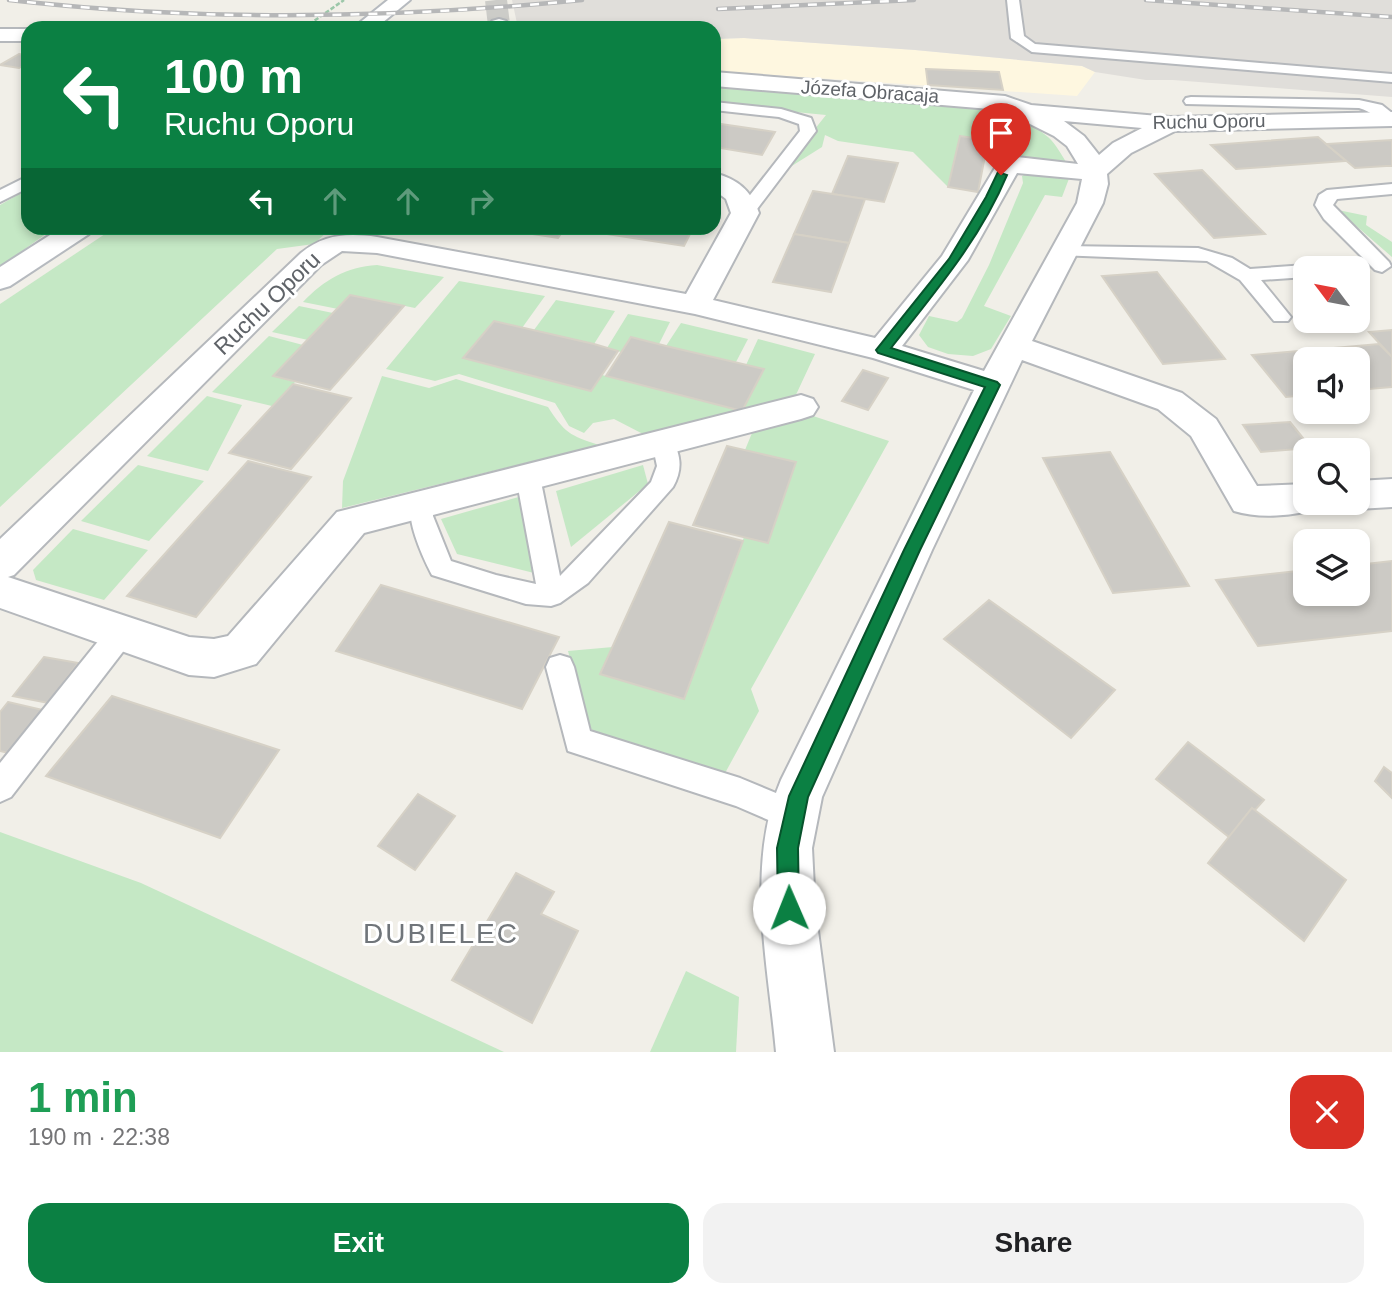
<!DOCTYPE html>
<meta charset="utf-8">
<style>
:root{--surface:#fff;--page:#f2f2f2;--text:#202124;--muted:#757577;--accent:#0b8043}
body{margin:0;font-family:Helvetica,sans-serif;background:var(--page);color:var(--text);height:100vh;display:flex;flex-direction:column;font-size:26px;white-space:nowrap}
*{box-sizing:border-box;margin:0}
p{font-size:23px;color:var(--muted)}
.icon{flex:none;width:38px;height:38px;fill:none;stroke:currentColor;stroke-width:2;stroke-linecap:round;stroke-linejoin:round}
.map{position:relative;height:1052px;overflow:hidden}
.details{display:flex;flex-direction:column;background:var(--surface);flex:1}
.details>*{flex:none}
.top-card{position:absolute;left:21px;top:21px;width:700px;height:214px;border-radius:21px;box-shadow:0 4px 10px #0003;background:#0b8043;color:#fff;overflow:hidden}
.needle{width:46px;rotate:302deg}
.fabs{position:absolute;left:1293px;top:256px;display:grid;gap:14px}
.fabs a{display:grid;place-items:center;width:77px;height:77px;border-radius:14px;background:var(--surface);box-shadow:0 4px 10px #0003;font-size:35px}
.pin{position:absolute;display:grid;place-items:center;width:60px;height:60px;color:#fff;margin:-72px -30px;border-radius:50% 50% 50% 0;rotate:-45deg;box-shadow:0 0 7px #0007}
.pin .icon{rotate:45deg}
.me{position:absolute;width:77px;margin:-38px;rotate:359deg;stroke-linejoin:round;filter:drop-shadow(0 0 5px #0008)}
.turn{display:flex;align-items:center;gap:24px;height:147px;padding:0 28px;font-size:32px}
.turn .icon{width:91px;height:91px;stroke-width:2.5}
.turn b{display:block;font-size:49px;line-height:60px}
.lanes{display:flex;align-items:center;height:66px;padding:0 28px;background:#0003;justify-content:center;gap:35px;direction:ltr}
.lanes .off{opacity:.35}
.round{display:grid;place-items:center;flex:none;width:74px;height:74px;border-radius:21px;background:var(--page)}
.headline{display:flex;align-items:center;justify-content:space-between;height:119px;padding:0 28px}
h1{font-size:42px;font-weight:600;line-height:52px;color:#1e9e55}
.primary-button{display:flex;gap:14px;margin-top:auto;padding:14px 28px}
.primary-button a{flex:1;height:80px;border-radius:21px;background:var(--accent);color:#fff;font-size:28px;font-weight:600;line-height:80px;text-align:center}
.primary-button a+a{background:var(--page);color:var(--text)}
.map>svg:first-child{display:block}
.commercial{fill:#fef7e0}
.industrial{fill:#e0deda}
.green{fill:#c5e8c5}
.building{fill:#cccac5;stroke:#d6d1c6;stroke-width:2}
.lines{fill:none;stroke-linecap:round;stroke-linejoin:round}
.street-tunnel{stroke:#ccccc8;stroke-width:22;stroke-dasharray:22 11;stroke-linecap:butt}
.lane-casing{stroke:#b5b8bc;stroke-width:4}
.street-casing{stroke:#b5b8bc;stroke-width:4}
.secondary-casing{stroke:#b6babf;stroke-width:4}
.path{stroke:#9cc7a9;stroke-width:2.5;stroke-dasharray:4.5 2;stroke-linecap:butt}
.lane{fill:#fff;fill-rule:evenodd}
.street{fill:#fff;fill-rule:evenodd}
.secondary{fill:#fff;fill-rule:evenodd}
.rail-casing{stroke:#b6b7b8;stroke-width:4.5}
.rail{stroke:#fff;stroke-width:2.5;stroke-dasharray:9;stroke-linecap:butt}
.route{fill:#0b8043;stroke:#07532c;stroke-width:2}
.labels{text-anchor:middle;stroke-width:6;stroke-linejoin:round;paint-order:stroke}
.far-street-label{font-size:19px;fill:#5f6368;stroke:#fff}
.street-label{font-size:23px;fill:#5f6368;stroke:#fff}
.near-neighbourhood-label{font-size:28px;letter-spacing:2px;fill:#70757a;stroke:#fff}
</style>
<div class="map">
<svg width="1392" height="1052" viewBox="0 0 1392 1052">
<rect width="100%" height="100%" fill="#f1efe8"/>
<path class="commercial" d="M744,38L915,50L1082,66L1095,72L1077,96L714,71V39Z"/>
<path class="industrial" d="M512,0H1392V97L1173,80H1146L1095,72L1082,66L915,50L744,38L714,39V28H518Z"/>
<g class="green">
<path d="M714,86L964,106C991,111 1026,118 1048,137C1056,144 1062,156 1068,165L1016,161L1017,154L1012,148L988,145V140L961,136L948,187L913,152L838,141L825,135L822,147L779,174L826,115L714,104Z"/>
<path d="M1028,173L1070,176L1062,197L1045,195L984,306L1011,316L991,349L973,356L948,354L928,347L919,335L929,316L957,322L962,318L989,265L1023,183L1022,176Z"/>
<path d="M28,189V228H54L0,267V205Z"/>
<path d="M1338,210L1367,216L1366,225L1392,242V257Z"/>
<path d="M114,228H331L314,244L277,249L0,507V304Z"/>
<path d="M377,265L444,277L415,308L351,295L338,309L303,302C324,280 346,267 377,265Z"/>
<path d="M459,281L545,296L522,328L494,321L463,358L590,391L602,375L742,411L746,365L758,339L815,354L794,399L643,434L614,419L593,423L584,433L569,426L555,403L459,374L435,381L386,369Z"/>
<path d="M556,300L615,311L594,344L534,330Z"/>
<path d="M299,306L333,313L308,340L272,332Z"/>
<path d="M628,314L670,322L659,344L632,338L621,352L607,348Z"/>
<path d="M681,323L748,339L736,362L666,346Z"/>
<path d="M269,336L303,345L273,376L295,382L272,406L212,392Z"/>
<path d="M382,376L429,388L456,379L548,407C564,432 570,436 599,445L342,508L343,481Z"/>
<path d="M207,396L242,405L208,471L147,456Z"/>
<path d="M810,415L889,441L751,689L759,711L724,775L595,732L588,726L568,651L613,647L601,674L684,698L744,537L768,543L796,463L745,450L752,433Z"/>
<path d="M138,465L204,481L149,541L81,521Z"/>
<path d="M643,465L648,484L571,547L556,491Z"/>
<path d="M522,496L538,574L457,554L441,519Z"/>
<path d="M73,529L148,550L104,600L36,580L33,570Z"/>
<path d="M0,832L141,883L504,1052H0Z"/>
<path d="M686,971L739,997L736,1052H650Z"/>
</g>
<g class="building">
<path d="M19,54L28,56V63L19,68L0,65Z"/>
<path d="M926,69L999,72L1003,90L928,85Z"/>
<path d="M714,123L775,132L762,155L714,147Z"/>
<path d="M960,136L988,140L978,192L948,187Z"/>
<path d="M1318,137L1346,161L1236,169L1211,145Z"/>
<path d="M1392,140V166H1386L1355,168L1326,144Z"/>
<path d="M848,156L898,163L884,202L832,194Z"/>
<path d="M1202,170L1243,212L1265,234L1214,238L1155,174Z"/>
<path d="M813,191L865,199L849,243L794,234Z"/>
<path d="M493,228H565L558,238Z"/>
<path d="M568,228H693L684,246Z"/>
<path d="M794,234L849,243L831,292L773,282Z"/>
<path d="M1157,272L1225,359L1163,364L1102,276Z"/>
<path d="M350,295L404,306L330,390L273,376Z"/>
<path d="M494,321L594,344L618,351L591,391L463,358Z"/>
<path d="M1392,330V357L1369,332Z"/>
<path d="M631,337L666,346L764,369L742,411L606,376Z"/>
<path d="M1379,344L1392,357V387L1358,390V359H1306V395L1286,397L1252,355Z"/>
<path d="M863,370L888,378L868,410L842,401Z"/>
<path d="M293,384L351,398L291,469L229,453Z"/>
<path d="M1290,422L1311,448L1261,452L1243,425Z"/>
<path d="M727,446L796,462L768,543L693,525Z"/>
<path d="M1110,452L1189,586L1113,593L1043,458Z"/>
<path d="M248,461L311,477L196,617L127,596Z"/>
<path d="M669,522L743,541L684,699L600,674Z"/>
<path d="M1392,561V631L1258,646L1216,580L1306,570V593H1358V565Z"/>
<path d="M381,585L559,637L522,709L336,651Z"/>
<path d="M989,600L1115,690L1071,738L944,639Z"/>
<path d="M44,657L78,663L48,703L13,696Z"/>
<path d="M112,696L279,750L220,838L46,776Z"/>
<path d="M8,702L43,710L8,753L0,751V712Z"/>
<path d="M1188,742L1264,800L1255,810L1252,808L1229,837L1156,779Z"/>
<path d="M1384,767L1392,773V798L1375,781Z"/>
<path d="M418,794L455,816L415,870L378,846Z"/>
<path d="M1252,808L1346,880L1304,941L1208,863Z"/>
<path d="M516,873L554,892L541,914L578,931L532,1023L452,980Z"/>
</g>
<g class="lines">
<path class="street-tunnel" d="M496,0L499,25"/>
<g class="lane-casing">
<g id="lane">
<path d="M1007,0H1019L1024,36L1035,44L1392,74V82L1032,52L1011,38Z"/>
<path d="M1191,97L1359,100L1382,105L1392,113V122C1381,122 1371,111 1359,108L1186,104L1184,101L1186,98Z"/>
<path d="M714,102L781,109L811,118L816,131L751,217H739L736,213L800,131L799,124L779,117L714,110Z"/>
<path d="M28,176V188L0,202V190Z"/>
<path d="M1392,184V194L1337,199L1333,205L1389,262L1391,266L1382,272L1375,270L1324,219L1315,205L1319,195L1327,190Z"/>
<path d="M1064,246L1198,248L1232,258L1250,269L1306,265L1313,268H1306V277L1261,280L1291,317L1288,321H1274L1240,280L1207,261L1058,255L1055,251L1058,247Z"/>
<path d="M663,435L671,437C681,455 683,469 673,487L588,583L560,603L551,606L526,604L432,575C423,558 403,515 413,498L421,495L429,498L433,504V516L451,561L496,575L536,584L516,477L520,471L528,468L536,471L540,477L560,576L651,482L657,466L652,443L655,437Z"/>
<path d="M122,621L132,624L135,632L132,640L11,797L0,802V763L112,624Z"/>
<path d="M560,655L570,658L574,667L590,731L740,778L805,805L810,816L805,827L794,831L736,806L568,751L546,667L550,658Z"/>
</g>
</g>
<g class="street-casing">
<g id="street">
<path d="M499,19L506,21L509,28H489L492,21Z"/>
<rect x="0" y="29" width="28" height="12"/>
<path d="M714,72L1005,96L1031,105L1170,117L1392,112V126L1175,131L1131,153L1107,174L1108,184L1103,203L1032,341L1182,393L1216,419L1257,486L1306,484V502H1322L1319,508C1294,516 1259,519 1234,511L1191,436L1158,409L1022,360L932,550L822,797L812,848L815,908L834,1052H776C768,964 745,864 781,780L974,390L873,358L695,314L377,253L342,251L321,265L14,575L8,577L189,637L214,639L228,636L337,512L801,395L813,399L818,407L813,415L801,419L364,533L256,664L214,677L189,675L0,608V539L301,253C324,234 348,233 377,237L686,294L731,213L726,199L714,190V173C737,179 751,190 759,213L713,300L875,338L942,256L998,163L1017,157L1078,164L1067,146L1054,136L1002,110L714,86ZM1064,121L1142,128L1113,143L1099,155L1084,136ZM1017,173L1082,179L1077,203L984,371L902,346L968,260Z"/>
<path d="M1392,479V507L1358,509L1343,502H1358V481Z"/>
</g>
</g>
<g class="secondary-casing">
<g id="secondary">
<path d="M388,0H410L376,28H353Z"/>
<path d="M61,228H93L89,234L10,286L0,289V267Z"/>
</g>
</g>
<path class="path" d="M304,28L344,0"/>
<use href="#lane" class="lane"/>
<use href="#street" class="street"/>
<use href="#secondary" class="secondary"/>
<g class="rail-casing">
<g id="rail">
<path d="M9,0C201,22 390,19 582,0"/>
<path d="M1146,0L1392,17"/>
<path d="M718,9L914,0"/>
</g>
</g>
<use href="#rail" class="rail"/>
</g>
<path class="route" d="M998,172L1007,175C980,240 934,293 891,348L997,382L1000,385L920,550L808,797L798,848L799,908L796,915L789,918L781,915L778,908L777,848L789,796L904,550L985,387L878,353L876,350L949,259L986,197Z"/>
<g class="labels">
<g class="far-street-label">
<text transform="translate(870 91) rotate(4)" y="7">Józefa Obracaja</text>
<text transform="translate(1209 121) rotate(-1)" y="7">Ruchu Oporu</text>
</g>
<g class="street-label">
<text transform="translate(267 303) rotate(-44)" y="8">Ruchu Oporu</text>
</g>
<g class="near-neighbourhood-label">
<text x="441" y="943">DUBIELEC</text>
</g>
</g>
</svg>
<div class="fabs">
<a><svg class="needle" viewBox="-14 -14 28 28"><path d="M0-13l5 13h-10z" fill="#e53935"/><path d="M0 13l5-13h-10z" fill="#757577"/></svg></a>
<a><svg class="icon" aria-label="sound" viewBox="0 0 24 24"><path d="M4 9h4l5-4v14l-5-4H4zM17 9q2 3 0 6"/></svg></a>
<a><svg class="icon" aria-label="search" viewBox="0 0 24 24"><circle cx="10" cy="10" r="6"/><path d="M15 15l6 6"/></svg></a>
<a><svg class="icon" aria-label="layers" viewBox="0 0 24 24"><path d="M12 4l9 5-9 5-9-5zM3 14l9 5 9-5"/></svg></a>
</div>
<div class="pin" style="left:1001px;top:175px;background:#d93025"><svg class="icon" aria-label="arrive" viewBox="0 0 24 24"><path d="M6 21V4h12l-3 4 3 4H6"/></svg></div>
<svg class="me" style="left:789px;top:908px" viewBox="-20 -20 40 40"><circle r="19" fill="#fff"/><path d="M0-13L10 11 0 6-10 11z" fill="#0b8043"/></svg>
<div class="top-card">
<div class="turn"><svg class="icon" aria-label="left" viewBox="0 0 24 24"><path d="M17 20v-9H6M10 6l-5 5 5 5"/></svg><div><b>100 m</b>Ruchu Oporu</div></div>
<div class="lanes"><svg class="icon" aria-label="left" viewBox="0 0 24 24"><path d="M17 20v-9H6M10 6l-5 5 5 5"/></svg><svg class="icon off" aria-label="ahead" viewBox="0 0 24 24"><path d="M12 20V5M6 11l6-6 6 6"/></svg><svg class="icon off" aria-label="ahead" viewBox="0 0 24 24"><path d="M12 20V5M6 11l6-6 6 6"/></svg><svg class="icon off" aria-label="right" viewBox="0 0 24 24"><path d="M7 20v-9h11M14 6l5 5-5 5"/></svg></div>
</div>
</div>
<section class="details">
<div class="headline"><div><h1>1 min</h1><p>190 m · 22:38</p></div><a class="round" style="background:#d93025;color:#fff"><svg class="icon" aria-label="close" viewBox="0 0 24 24"><path d="M6 6l12 12M18 6L6 18"/></svg></a></div>
<div class="primary-button"><a>Exit</a><a>Share</a></div>
</section>
